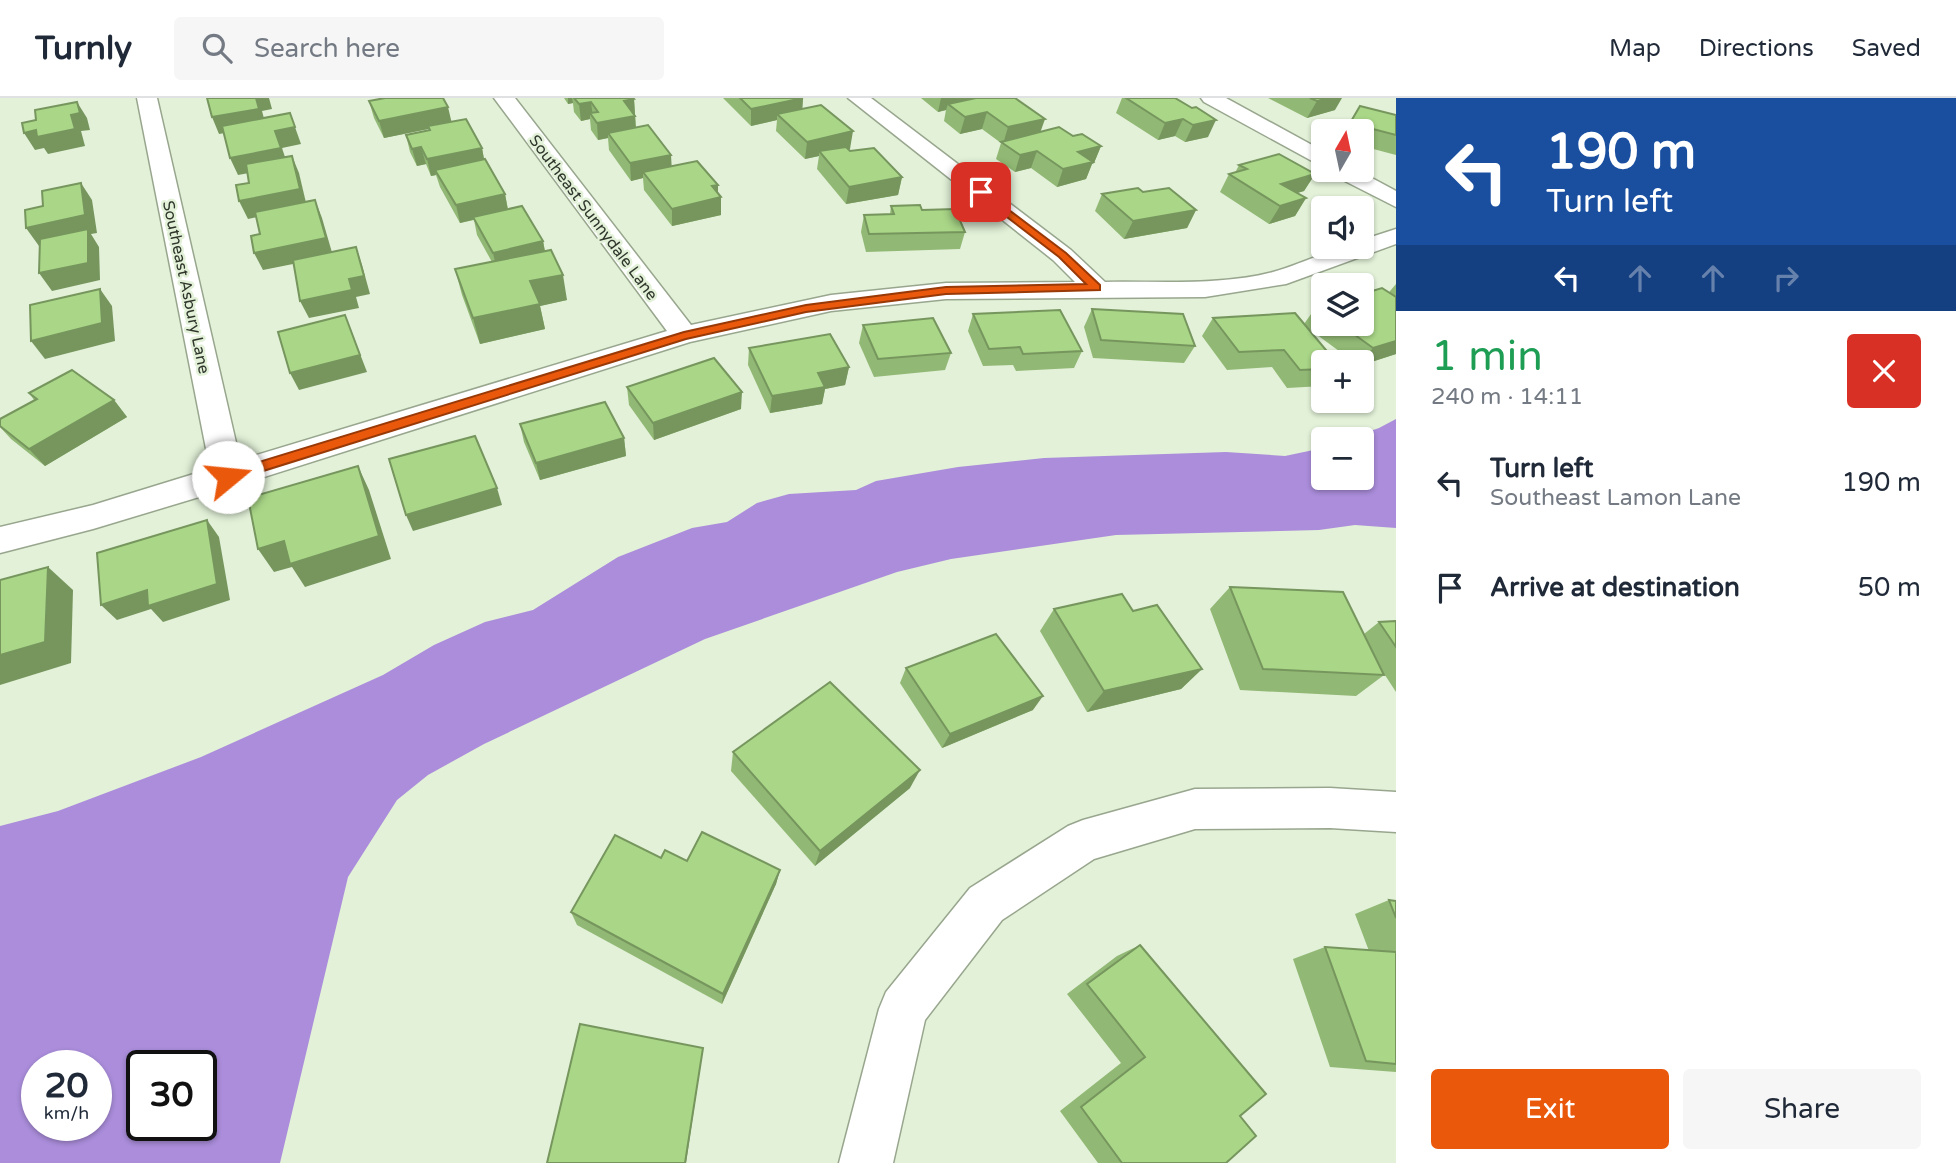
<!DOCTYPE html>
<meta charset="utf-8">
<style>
:root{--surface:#fff;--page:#f6f6f7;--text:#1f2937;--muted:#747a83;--line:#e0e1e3;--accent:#ea580c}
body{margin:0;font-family:"Varela Round",sans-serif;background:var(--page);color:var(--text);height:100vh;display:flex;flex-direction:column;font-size:26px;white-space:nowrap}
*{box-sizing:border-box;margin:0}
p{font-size:23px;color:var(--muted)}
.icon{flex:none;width:38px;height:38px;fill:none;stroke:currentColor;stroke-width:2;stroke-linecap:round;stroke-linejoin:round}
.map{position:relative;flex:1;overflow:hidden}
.side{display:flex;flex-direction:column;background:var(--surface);width:560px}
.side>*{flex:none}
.top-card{background:#1a4fa0;color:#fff;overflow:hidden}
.needle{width:46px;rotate:9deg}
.buttons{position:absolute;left:1311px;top:21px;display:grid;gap:14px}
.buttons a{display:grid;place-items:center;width:63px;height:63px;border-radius:7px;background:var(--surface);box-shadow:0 2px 5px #0004;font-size:35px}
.speed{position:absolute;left:21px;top:952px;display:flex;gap:14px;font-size:35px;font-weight:700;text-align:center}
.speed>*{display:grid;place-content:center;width:91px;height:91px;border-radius:50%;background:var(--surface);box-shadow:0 2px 5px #0004;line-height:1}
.speed small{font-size:18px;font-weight:400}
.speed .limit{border:4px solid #111;border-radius:10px;background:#fff;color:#111}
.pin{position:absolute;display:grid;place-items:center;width:60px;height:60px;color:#fff;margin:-30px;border-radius:14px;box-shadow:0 4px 10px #0006}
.me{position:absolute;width:77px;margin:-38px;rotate:73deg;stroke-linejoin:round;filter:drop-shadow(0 0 5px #0008)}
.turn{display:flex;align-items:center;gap:24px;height:147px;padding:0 35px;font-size:32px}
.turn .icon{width:91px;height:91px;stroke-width:2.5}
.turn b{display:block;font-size:49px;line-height:60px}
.lanes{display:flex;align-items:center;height:66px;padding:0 35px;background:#0003;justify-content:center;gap:35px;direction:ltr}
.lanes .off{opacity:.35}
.round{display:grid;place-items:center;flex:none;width:74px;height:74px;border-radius:7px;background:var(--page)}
.headline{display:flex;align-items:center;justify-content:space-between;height:119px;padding:0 35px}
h1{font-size:42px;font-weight:600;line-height:52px;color:#1e9e55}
.cta{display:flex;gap:14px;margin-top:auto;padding:14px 35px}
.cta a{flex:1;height:80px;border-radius:7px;background:var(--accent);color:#fff;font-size:28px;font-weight:600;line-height:80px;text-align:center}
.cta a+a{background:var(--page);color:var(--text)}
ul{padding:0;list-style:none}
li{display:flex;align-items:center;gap:21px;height:105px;padding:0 35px}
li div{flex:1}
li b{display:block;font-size:26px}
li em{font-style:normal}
header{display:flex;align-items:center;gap:42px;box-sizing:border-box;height:98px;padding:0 35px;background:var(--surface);border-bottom:2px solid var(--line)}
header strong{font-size:33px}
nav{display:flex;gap:38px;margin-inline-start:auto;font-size:24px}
.search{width:490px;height:63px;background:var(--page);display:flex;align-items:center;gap:18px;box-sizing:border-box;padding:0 24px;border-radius:7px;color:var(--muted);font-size:26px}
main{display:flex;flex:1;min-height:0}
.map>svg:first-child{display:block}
.water{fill:#ab8ddb;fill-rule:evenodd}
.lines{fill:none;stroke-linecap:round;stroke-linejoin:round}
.street-casing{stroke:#98a68e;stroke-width:3}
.street{fill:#fff;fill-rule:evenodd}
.wall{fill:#91b874}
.shaded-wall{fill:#76965e}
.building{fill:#a9d687;stroke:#76965e;stroke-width:2}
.route{fill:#ea580c;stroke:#983908;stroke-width:2}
.labels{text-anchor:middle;stroke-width:5;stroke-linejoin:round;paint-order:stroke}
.far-street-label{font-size:16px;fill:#30362c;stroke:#e2f1d8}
</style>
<header>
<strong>Turnly</strong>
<div class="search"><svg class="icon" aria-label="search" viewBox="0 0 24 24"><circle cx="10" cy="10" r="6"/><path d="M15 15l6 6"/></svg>Search here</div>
<nav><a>Map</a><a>Directions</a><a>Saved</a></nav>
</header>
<main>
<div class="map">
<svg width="1396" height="1065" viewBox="0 0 1396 1065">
<rect width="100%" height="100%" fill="#e2f1d8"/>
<path class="water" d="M1396,321V430L1355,427L1319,432L1116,437L951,461L897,474L705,541L484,646L428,677L397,702L348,779L280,1065H0V728L58,713L201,659L383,577L434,547L485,524L533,512L618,459L692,430L727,424L757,405L789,396L856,392L876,383L958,369L1044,360L1226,354L1285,358L1323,350V380H1362V341H1347L1379,330ZM37,968H96V1027H37ZM142,968H201V1027H142Z"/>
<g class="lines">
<g class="street-casing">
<g id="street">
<path d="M137,0H157L240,362L667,233L494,0H515L691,227L831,197L946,185L1075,184L1053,162L848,0H871L1071,152L1105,184C1160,183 1219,188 1273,174C1303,166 1330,149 1362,149V142L1396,131V146L1286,186L1205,199L946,201L831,213L690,244L239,387L93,431L0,455V429L93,407L210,371Z"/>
<path d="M1201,0H1226L1323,53V69L1204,4Z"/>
<path d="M1330,72H1357L1396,93V109L1333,77Z"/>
<path d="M1330,690L1396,694V734L1330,730L1195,731L1094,761L1002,822L925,922L893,1065H839L879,911L886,894L970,790L1068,728L1083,722L1195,691Z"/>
</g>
</g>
<use href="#street" class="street"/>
</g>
<g class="wall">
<path d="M564,0H633L634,1L636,30L671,57V68L718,95L721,117L672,128L644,92L643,80L631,83L609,52L608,40L598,42L591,32L590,21L581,23L574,14L573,5L568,6Z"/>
<path d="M723,0H803L802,11L850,51H848L850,53L902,79L898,97L846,106L817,71L819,58L805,61L776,33L777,22L751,28Z"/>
<path d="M921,0H1015L1041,34L1073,38L1101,48L1094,65L1092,66L1086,81L1057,89L1031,70L1015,74L996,61L1001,45L982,31L960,36L944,23L946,12L938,14Z"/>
<path d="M1122,0H1175L1208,39L1185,44L1175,38L1158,42L1116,15Z"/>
<path d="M1268,0H1329L1335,12L1307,20Z"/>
<path d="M369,3L452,23L482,50L484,61L505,96L508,111L543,143L545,153L567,202L540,208L545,231L480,246L462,197L455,171L492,164L477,137L474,122L460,125L440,89L436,77L431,78L426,66L417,68L410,54L406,37L429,33L428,31L384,40L374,20Z"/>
<path d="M1360,8L1396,17V57L1362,48V33H1344Z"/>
<path d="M1239,67L1315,76L1304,93L1297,95L1306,100L1295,118L1269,126L1220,94L1229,76L1235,75Z"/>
<path d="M1143,94L1196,112L1187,130L1124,141L1095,113L1102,96Z"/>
<path d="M891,108L922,112L965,134L960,151L866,154L861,134L864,117L890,116Z"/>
<path d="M1396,186V256L1362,267V264H1354L1305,228L1323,264V288L1287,290L1272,269L1227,272L1202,238L1213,220L1304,226L1316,209L1323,207V226H1362Z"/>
<path d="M1092,211L1195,248L1184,265L1093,260L1084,229Z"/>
<path d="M973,216L1082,253L1074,270L1016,273L1013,267L983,268L968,233Z"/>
<path d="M863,227L951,255L945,272L874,279L859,245Z"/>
<path d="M749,250L849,269L845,287L825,291L822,306L770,315L748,267Z"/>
<path d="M627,289L741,311L654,342L629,307Z"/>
<path d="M29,295L114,302L127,319L45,368L11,341L0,329V321L34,302Z"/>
<path d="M520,326L624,340L626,358L540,382L524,344Z"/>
<path d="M1230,489L1364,536L1379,524L1396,523V594L1383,574L1384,577L1356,598L1240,592L1210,511Z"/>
<path d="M1054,511L1202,571L1181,591L1087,614L1040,533Z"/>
<path d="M906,570L1033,612L942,650L900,585Z"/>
<path d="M733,654L910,690L815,768L731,673Z"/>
<path d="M661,760L780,772L776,786L722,906L577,827L571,814Z"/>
<path d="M1389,802L1396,803V974L1330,969L1293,861L1325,849L1369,853L1355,816Z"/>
<path d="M1140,847L1240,1018L1226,1065H1098L1060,1013L1121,965L1067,896L1117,858Z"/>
</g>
<g class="shaded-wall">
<path d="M256,0H269L272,11L262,13L266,28L219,36L212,19Z"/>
<path d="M568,0H572L573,5L568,6Z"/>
<path d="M803,0L802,17L777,16V22L751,28V11Z"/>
<path d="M941,0H985L948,6L946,12L938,14Z"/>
<path d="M1329,0H1342L1335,12L1307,20L1317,3Z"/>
<path d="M634,1L636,34L608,35V40L598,42L597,25L624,3Z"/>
<path d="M77,4L87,20L90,32L81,33L85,48L48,56L44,50L35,52L24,35L71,17Z"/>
<path d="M591,4L593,19L590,15V21L581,23L579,6Z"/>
<path d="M448,9L452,26L428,28V31L384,40L379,23Z"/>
<path d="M987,14L982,31L960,36L965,19Z"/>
<path d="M290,15L301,46L282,50L288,68L238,77L230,60L275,33Z"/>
<path d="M1045,21L1039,38L1003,46L1008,29Z"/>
<path d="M1183,21L1175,38L1158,42L1165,25Z"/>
<path d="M1216,22L1208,39L1185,44L1193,27Z"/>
<path d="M853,33L850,51L822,57L819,53V58L805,61L807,44Z"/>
<path d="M1101,48L1094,65L1092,66L1086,81L1057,89L1063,71L1078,54Z"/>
<path d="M421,49L426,66L417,68L412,51Z"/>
<path d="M482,50L485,67L435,72L436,77L431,78L427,61Z"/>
<path d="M1037,53L1031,70L1015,74L1020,57Z"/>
<path d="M671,57L672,74H643V80L631,83L630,65Z"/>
<path d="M292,58L299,75L307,109L248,121L239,103Z"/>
<path d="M1315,76L1304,93L1271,103L1281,86Z"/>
<path d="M902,79L898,97L846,106L849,89Z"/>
<path d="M81,85L92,102L97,135L91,136L99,149L100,182L52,193L39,175L88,137L39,148L26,130Z"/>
<path d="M718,87V100L721,99V117L672,128V111L712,88Z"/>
<path d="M505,96L508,113L460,125L456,107Z"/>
<path d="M1306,100L1295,118L1269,126L1280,108Z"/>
<path d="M315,102L322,120L333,158L263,172L254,155Z"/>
<path d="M1196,112L1187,130L1124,141L1133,123Z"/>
<path d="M543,143L546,160L497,172L493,155Z"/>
<path d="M356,149L362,167L370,196L356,199L359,210L309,220L300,203L349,181Z"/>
<path d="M563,177L567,202L540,208L545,231L480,246L473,220L530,183Z"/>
<path d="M100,191L112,208L115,243L45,261L31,243Z"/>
<path d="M345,217L367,274L299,292L290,275Z"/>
<path d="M1396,243V256L1362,267L1361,264L1373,250Z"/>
<path d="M849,269L845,287L825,291L822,306L770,315L772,298L818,275Z"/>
<path d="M742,294L741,311L654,342L653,325Z"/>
<path d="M114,302L127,319L45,368L29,351Z"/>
<path d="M624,340L626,358L540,382L536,365Z"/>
<path d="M358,368L369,392L391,461L305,489L292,469L274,474L258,451Z"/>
<path d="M497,390L502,407L413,433L406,417Z"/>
<path d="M207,422L219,439L230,502L163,524L151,511L117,522L101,507Z"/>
<path d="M48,469L73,492L71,565L0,587V557Z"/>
<path d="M1202,571L1181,591L1087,614L1104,593Z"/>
<path d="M1043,598L1033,612L942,650L950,636Z"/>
<path d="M920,672L910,690L815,768L820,753Z"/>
<path d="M780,772L776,786L722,906L723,896Z"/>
<path d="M703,950L686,1065H685Z"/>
</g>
<g class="building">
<path d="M207,0H256L259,11L212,19Z"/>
<path d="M385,0H443L448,9L379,23L369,3Z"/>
<path d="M574,0H633L634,1L624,3L635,18L597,25L590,15L598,14L591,4L579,6Z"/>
<path d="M740,0H803L751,11Z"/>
<path d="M976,0H1015L1045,21L1008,29L987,14L965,19L948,6Z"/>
<path d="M1126,0H1175L1192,10L1196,9L1216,22L1193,27L1183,21L1165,25Z"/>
<path d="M1310,0H1329L1317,3Z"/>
<path d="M77,4L80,15L71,17L75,31L37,39L36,32L24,35L22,25L36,22L35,12Z"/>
<path d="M821,7L853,33L807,44L777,16Z"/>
<path d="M1360,8L1396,17V37L1350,25Z"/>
<path d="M290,15L295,29L275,33L281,50L230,60L222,28Z"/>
<path d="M466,21L482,50L427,61L421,49L412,51L406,37L430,32L428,28Z"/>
<path d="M648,27L671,57L630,65L608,35Z"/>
<path d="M1059,29L1073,38L1082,36L1101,48L1078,54L1093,64L1063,71L1037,53L1020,57L1001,44Z"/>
<path d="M846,49L850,53L874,50L902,79L849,89L819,53Z"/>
<path d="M1279,56L1315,76L1281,86L1306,100L1280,108L1229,76L1247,71L1239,67Z"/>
<path d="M292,58L300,91L239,103L236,87L249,85L246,66Z"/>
<path d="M485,61L505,96L456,107L435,72Z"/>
<path d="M697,63L718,87L712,88L721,99L672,111L643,74Z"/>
<path d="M81,85L85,117L26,130L25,112L43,108L42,93Z"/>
<path d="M1138,90L1143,94L1169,90L1196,112L1133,123L1102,96Z"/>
<path d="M315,102L326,140L254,155L251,138L260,136L255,114Z"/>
<path d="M920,107L922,112L955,111L965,134L869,136L864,117L894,116L891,108Z"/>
<path d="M522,108L543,143L493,155L473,119Z"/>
<path d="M88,131V165L39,175L40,141Z"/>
<path d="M356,149L364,178L349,181L352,192L300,203L293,162Z"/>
<path d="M551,152L563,177L530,183L540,206L473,220L455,171Z"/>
<path d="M1382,190L1396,199V243L1373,250L1340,226H1362V196Z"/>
<path d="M100,191L102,225L31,243L30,207Z"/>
<path d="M1323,207V214L1316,209Z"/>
<path d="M1092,211L1183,216L1195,248L1101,242Z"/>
<path d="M1060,212L1082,253L1023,256L1020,249L989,251L973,216Z"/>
<path d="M1295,215L1336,264H1323V271L1300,272L1284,252L1239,254L1213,220Z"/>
<path d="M345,217L360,257L290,275L278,234Z"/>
<path d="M933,220L951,255L878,261L863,227Z"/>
<path d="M830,236L849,269L818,275L825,289L772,298L749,250Z"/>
<path d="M714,260L742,294L653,325L627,289Z"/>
<path d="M72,272L114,302L29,351L0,328V321L37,301L29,295Z"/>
<path d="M605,304L624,340L536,365L520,326Z"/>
<path d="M475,338L497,390L406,417L389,361Z"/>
<path d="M358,368L379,438L290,466L284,443L258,451L248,400Z"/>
<path d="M207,422L217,486L148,508L147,492L101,507L97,455Z"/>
<path d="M48,469L45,544L0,557V482Z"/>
<path d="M1230,489L1343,494L1384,577L1263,571Z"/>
<path d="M1122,496L1133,513L1157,507L1202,571L1104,593L1054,511Z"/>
<path d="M1396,523V549L1379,524Z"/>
<path d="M996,536L1043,598L950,636L906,570Z"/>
<path d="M830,584L920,672L820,753L733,654Z"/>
<path d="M702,734L780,772L723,896L571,814L615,737L661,760L665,752L687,763Z"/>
<path d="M1389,802L1396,803V820Z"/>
<path d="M1140,847L1266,996L1240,1018L1256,1038L1226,1065H1122L1081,1009L1145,959L1087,886Z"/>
<path d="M1325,849L1396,854V966L1366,963Z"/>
<path d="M580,926L703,950L685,1065H547Z"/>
</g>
<path class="route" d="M981,91L1066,155L1100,187V192L946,196L806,214L686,241L228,384L221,379L223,375L684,234L806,207L946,189L1086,186L1059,159L977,96L976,94Z"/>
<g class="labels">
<g class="far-street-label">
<text transform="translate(594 119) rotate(53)" y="6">Southeast Sunnydale Lane</text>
<text transform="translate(187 189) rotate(78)" y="6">Southeast Asbury Lane</text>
</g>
</g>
</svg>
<div class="buttons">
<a><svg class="needle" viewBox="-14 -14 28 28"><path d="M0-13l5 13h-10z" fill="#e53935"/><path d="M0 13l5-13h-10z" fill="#747a83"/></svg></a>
<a><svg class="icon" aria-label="sound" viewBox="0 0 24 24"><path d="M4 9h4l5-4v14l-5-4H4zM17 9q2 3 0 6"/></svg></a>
<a><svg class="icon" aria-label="layers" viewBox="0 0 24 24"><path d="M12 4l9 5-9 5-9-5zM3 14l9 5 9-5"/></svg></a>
<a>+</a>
<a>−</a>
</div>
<div class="speed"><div>20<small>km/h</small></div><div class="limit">30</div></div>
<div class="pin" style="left:981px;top:94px;background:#d93025"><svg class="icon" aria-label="arrive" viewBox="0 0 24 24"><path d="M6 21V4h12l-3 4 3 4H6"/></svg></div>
<svg class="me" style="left:228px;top:379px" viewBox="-20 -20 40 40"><circle r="19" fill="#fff"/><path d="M0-13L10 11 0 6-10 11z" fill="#ea580c"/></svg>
</div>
<section class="side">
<div class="top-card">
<div class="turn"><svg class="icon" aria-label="left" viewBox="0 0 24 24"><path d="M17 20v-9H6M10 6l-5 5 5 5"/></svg><div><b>190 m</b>Turn left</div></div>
<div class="lanes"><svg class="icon" aria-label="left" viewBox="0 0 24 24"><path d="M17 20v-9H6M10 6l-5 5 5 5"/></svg><svg class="icon off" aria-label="ahead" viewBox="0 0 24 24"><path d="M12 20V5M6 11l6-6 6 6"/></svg><svg class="icon off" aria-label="ahead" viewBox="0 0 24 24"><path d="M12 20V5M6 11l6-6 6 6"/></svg><svg class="icon off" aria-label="right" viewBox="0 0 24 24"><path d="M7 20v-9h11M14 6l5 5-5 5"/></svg></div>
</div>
<div class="headline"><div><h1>1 min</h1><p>240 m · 14:11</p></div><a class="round" style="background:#d93025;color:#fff"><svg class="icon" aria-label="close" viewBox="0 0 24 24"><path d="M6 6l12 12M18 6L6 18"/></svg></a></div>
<ul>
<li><svg class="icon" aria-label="left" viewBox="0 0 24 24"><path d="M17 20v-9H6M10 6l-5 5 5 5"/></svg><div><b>Turn left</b><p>Southeast Lamon Lane</p></div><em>190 m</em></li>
<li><svg class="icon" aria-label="arrive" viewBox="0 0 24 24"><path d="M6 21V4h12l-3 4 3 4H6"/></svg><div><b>Arrive at destination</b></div><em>50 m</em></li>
</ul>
<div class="cta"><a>Exit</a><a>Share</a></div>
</section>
</main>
